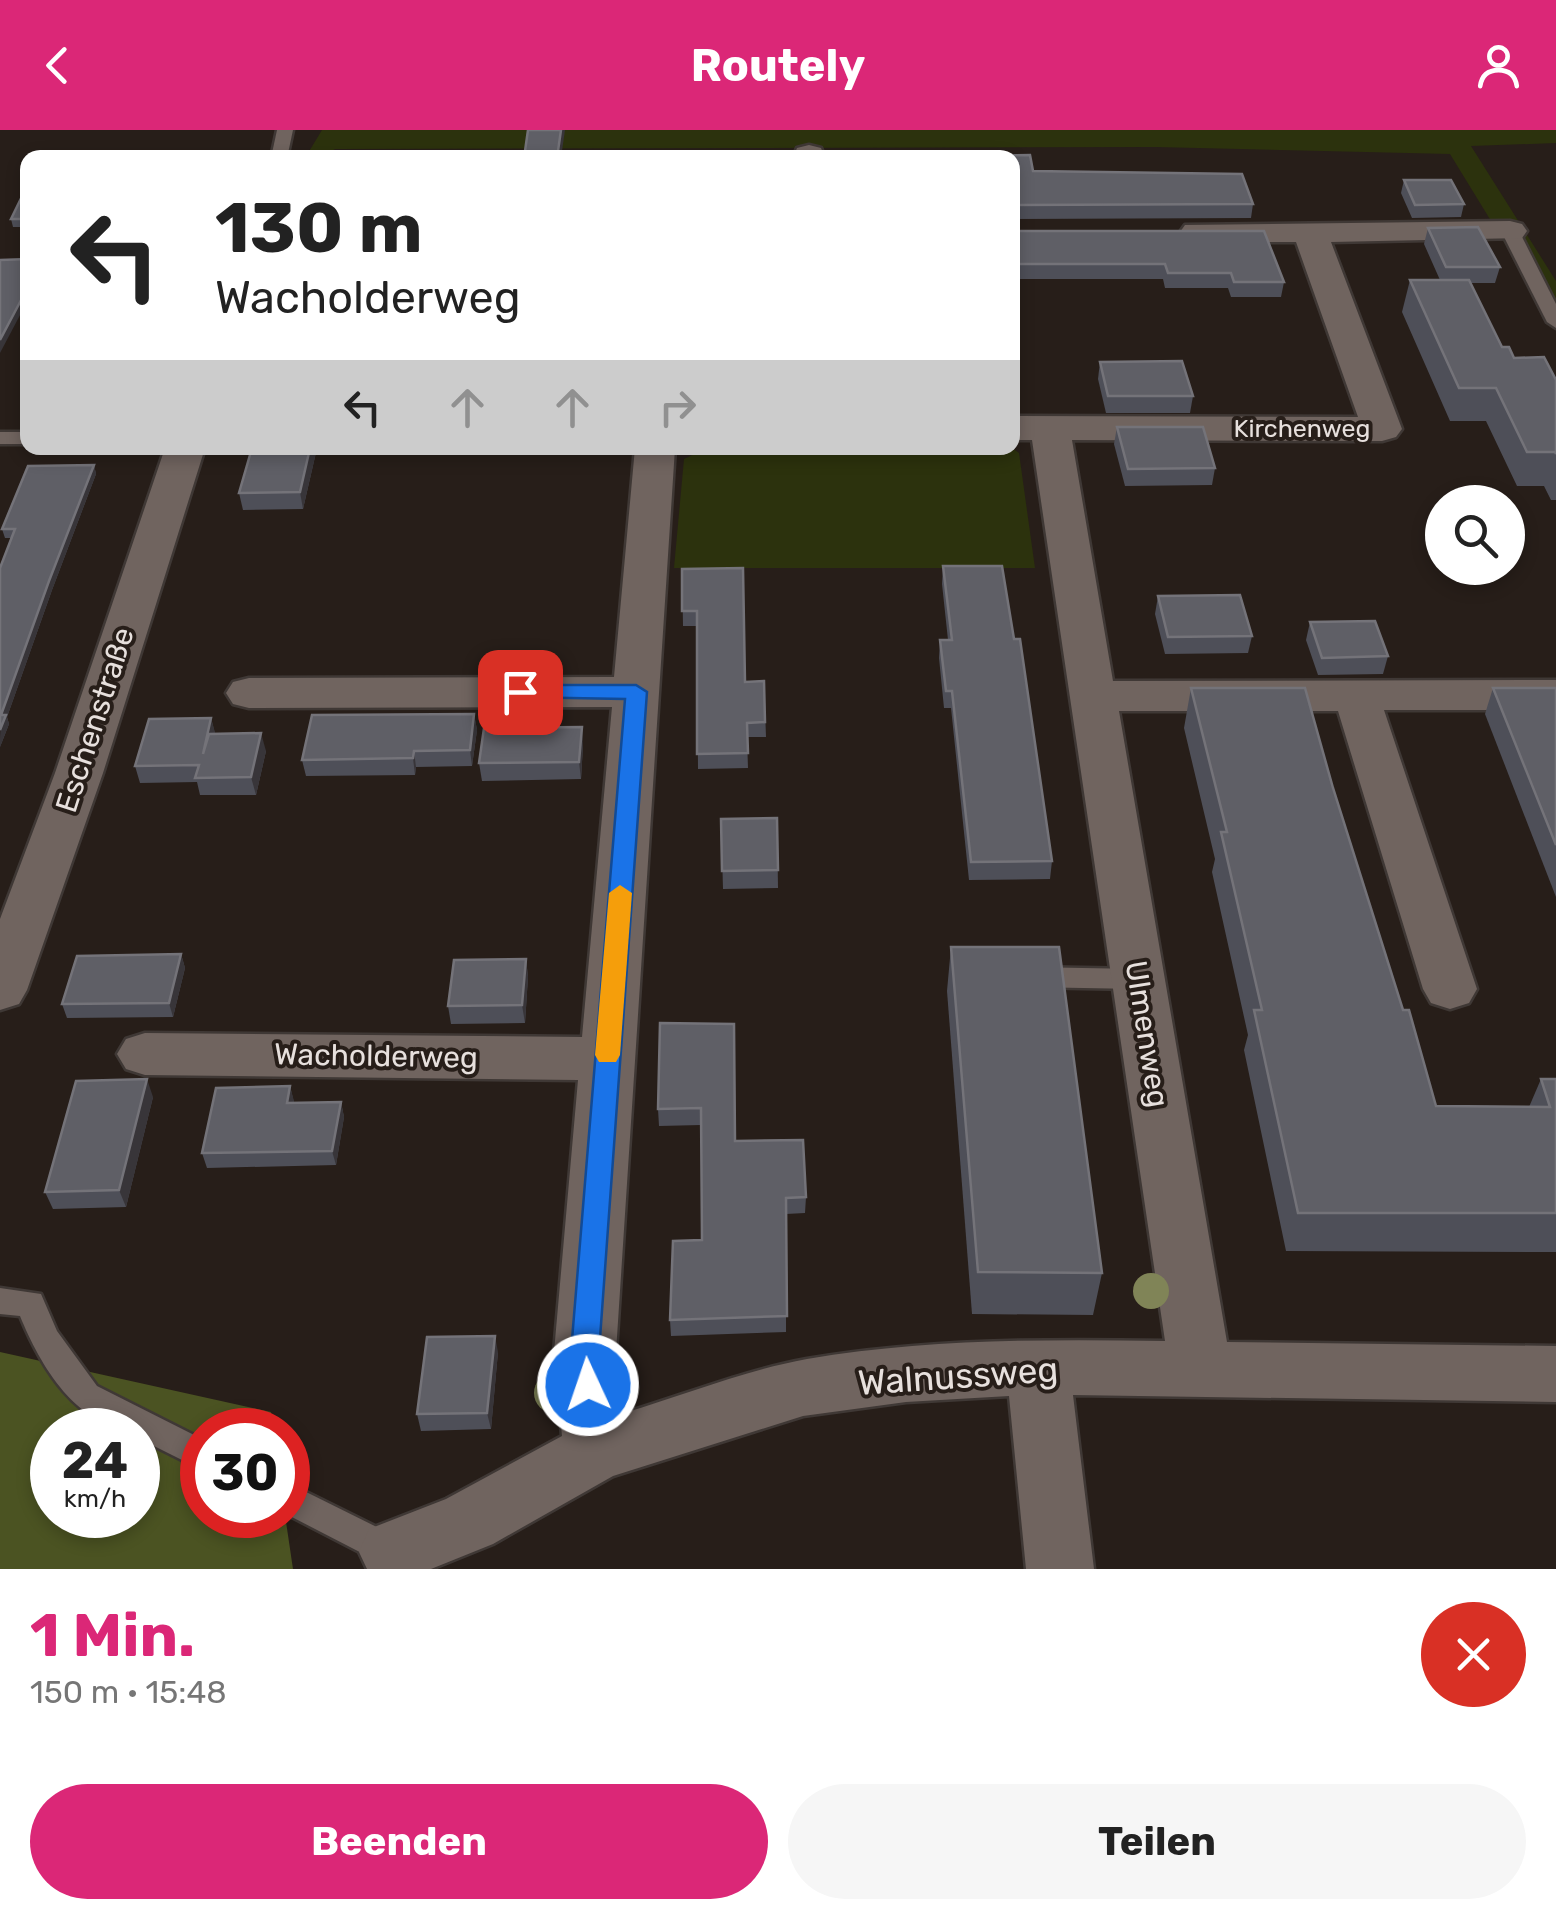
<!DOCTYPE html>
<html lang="de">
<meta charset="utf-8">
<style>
:root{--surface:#fff;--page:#f6f6f6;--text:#222;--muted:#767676;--accent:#db2777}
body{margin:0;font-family:Rubik,sans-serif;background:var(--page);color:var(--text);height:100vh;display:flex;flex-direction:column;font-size:38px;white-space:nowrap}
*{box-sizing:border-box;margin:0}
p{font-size:32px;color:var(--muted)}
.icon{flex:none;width:55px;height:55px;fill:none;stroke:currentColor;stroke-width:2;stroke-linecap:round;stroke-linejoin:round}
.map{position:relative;height:1439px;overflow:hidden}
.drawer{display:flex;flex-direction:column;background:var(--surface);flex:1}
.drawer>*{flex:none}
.top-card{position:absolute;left:20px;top:20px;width:1000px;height:305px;border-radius:20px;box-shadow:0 5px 15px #0003;background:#fff;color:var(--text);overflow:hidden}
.tools{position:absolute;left:1425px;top:355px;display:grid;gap:20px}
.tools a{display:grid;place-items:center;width:100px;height:100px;border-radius:50%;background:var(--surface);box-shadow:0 5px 15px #0003;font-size:50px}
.speed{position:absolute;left:30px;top:1278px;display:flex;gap:20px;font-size:50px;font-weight:700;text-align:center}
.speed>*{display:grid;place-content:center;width:130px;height:130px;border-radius:50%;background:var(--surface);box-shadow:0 5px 15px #0003;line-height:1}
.speed small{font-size:25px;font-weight:400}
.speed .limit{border:15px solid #d22;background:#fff;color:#111}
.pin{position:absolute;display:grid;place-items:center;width:85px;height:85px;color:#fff;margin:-42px;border-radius:20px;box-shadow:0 5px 15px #0006}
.me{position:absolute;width:110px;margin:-55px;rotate:357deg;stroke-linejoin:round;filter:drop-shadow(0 0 8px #0008)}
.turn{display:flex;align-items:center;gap:35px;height:210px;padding:0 30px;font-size:45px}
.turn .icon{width:130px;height:130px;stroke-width:2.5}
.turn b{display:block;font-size:70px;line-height:85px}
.lanes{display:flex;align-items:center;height:95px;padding:0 30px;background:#0003;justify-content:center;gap:50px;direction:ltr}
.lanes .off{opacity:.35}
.round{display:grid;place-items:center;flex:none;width:105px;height:105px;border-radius:52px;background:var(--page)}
.head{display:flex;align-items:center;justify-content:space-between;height:170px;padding:0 30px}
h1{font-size:60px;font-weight:700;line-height:75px;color:var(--accent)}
.primary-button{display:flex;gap:20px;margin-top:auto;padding:20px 30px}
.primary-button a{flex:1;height:115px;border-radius:60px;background:var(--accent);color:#fff;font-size:40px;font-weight:700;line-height:115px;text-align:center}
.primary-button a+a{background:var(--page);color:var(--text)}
header{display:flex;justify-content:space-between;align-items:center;height:130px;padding:0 30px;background:var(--accent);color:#fff;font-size:45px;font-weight:700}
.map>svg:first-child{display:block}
.green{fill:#2c320d}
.forest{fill:#4b5322;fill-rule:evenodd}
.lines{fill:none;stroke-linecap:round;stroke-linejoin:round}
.lane-casing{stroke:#3f3835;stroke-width:5}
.street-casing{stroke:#3f3835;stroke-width:5}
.lane{fill:#70645f;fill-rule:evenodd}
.street{fill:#70645f;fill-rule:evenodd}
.tree{fill:#808457}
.wall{fill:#4e4f58}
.shaded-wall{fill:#383539}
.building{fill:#5f5f66;stroke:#747379;stroke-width:2.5}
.route{fill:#1a73e8;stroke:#114b97;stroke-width:2.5}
.slow{fill:#f59e0b}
.labels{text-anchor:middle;stroke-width:8;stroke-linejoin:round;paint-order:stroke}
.far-street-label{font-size:25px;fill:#e7e0dd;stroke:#271e19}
.street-label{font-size:30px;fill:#e7e0dd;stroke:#271e19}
.near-street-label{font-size:35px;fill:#e7e0dd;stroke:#271e19}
</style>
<header><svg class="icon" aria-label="back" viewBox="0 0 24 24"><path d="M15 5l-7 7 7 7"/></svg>Routely<svg class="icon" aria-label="person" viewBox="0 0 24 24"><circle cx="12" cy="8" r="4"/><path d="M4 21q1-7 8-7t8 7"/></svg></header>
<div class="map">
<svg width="1556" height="1439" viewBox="0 0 1556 1439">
<rect width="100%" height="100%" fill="#271e19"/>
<g class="green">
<path d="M322,0H1556V13L1471,16L1556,151V197L1450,24L1156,17L335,19L322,27L305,28Z"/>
<path d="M707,318H1012L1019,323L1035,438H674L684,329Z"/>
</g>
<path class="forest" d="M0,1222L271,1282L274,1300H202V1385H285L293,1439H0ZM52,1300H138V1385H52Z"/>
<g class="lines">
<g class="lane-casing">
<g id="lane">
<path d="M277,0H293L287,28H271Z"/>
<path d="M1510,96L1519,101L1556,174V198L1547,192L1501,101Z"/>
<rect x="0" y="302" width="28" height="12"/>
<path d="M1028,837L1138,839L1147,842L1151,849L1147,856L1138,859L1028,857L1019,854L1015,847L1019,840Z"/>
<path d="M0,1158L41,1164L57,1201L97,1256L202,1309V1340L138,1308V1300C77,1300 40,1235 20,1186L0,1184Z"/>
<path d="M288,1353L405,1411L410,1422L405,1433L393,1438L381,1433L288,1385Z"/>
</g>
</g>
<g class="street-casing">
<g id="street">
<path d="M809,15L821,18L825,28H793L797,18Z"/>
<path d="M1510,91L1522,94L1527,101L1522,108L1331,112L1402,299L1396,307L1382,311L1072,310L1113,551L1556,550V580H1384L1477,859L1469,873L1450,879L1431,873L1423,859L1338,581H1119L1227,1212L1556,1216V1272L1073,1265L1094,1439H1026L1009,1266L906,1272L803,1286L613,1346L493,1414L431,1439H367L359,1422L369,1399L446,1369L562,1306L554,1222L578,950L145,945L126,939L117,924L126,909L145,903L582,907L612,577L249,578L233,574L226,563L233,552L249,548L614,547L635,318H675L616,1222L624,1283C684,1265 746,1240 807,1229C925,1209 1045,1209 1165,1211L1032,310H1012V286L1358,287L1296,112H1197L1185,109L1180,102L1185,95Z"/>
<path d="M165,318H205L103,643L27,860L19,874L0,880V789L55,643Z"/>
</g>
</g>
<use href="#lane" class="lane"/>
<use href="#street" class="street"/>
</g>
<g class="tree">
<circle cx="1151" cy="1161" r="18"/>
<circle cx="554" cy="1263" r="20"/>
</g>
<g class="wall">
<path d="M1012,28L1033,41L1253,74L1251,88L1012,89Z"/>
<path d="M1404,50L1464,74L1461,87L1412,88L1401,63Z"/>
<path d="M28,54V97H13L11,89Z"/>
<path d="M1428,98L1500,137L1495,153H1471L1502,217L1514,228L1556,250V370H1551L1544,356H1517L1486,291H1450L1402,182L1410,150H1440L1424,114Z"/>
<path d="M1012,101L1284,152L1281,167H1231L1228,158H1165L1163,149H1012Z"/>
<path d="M1100,232L1193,266L1190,283H1106L1098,249Z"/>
<path d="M1117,297L1215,338L1212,355L1125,356L1114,314Z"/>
<path d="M252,318H317L303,379L243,380L239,363Z"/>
<path d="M94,335L96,344L52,460L7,587L9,594L0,617L12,408H5L2,399Z"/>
<path d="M943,436L1014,509L1052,731L1050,749L969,750L951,578H944L939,528L940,510H948L942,454Z"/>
<path d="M682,439L745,552L764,551L766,607H747L748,638L698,639L697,496H683Z"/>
<path d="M1158,466L1252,506L1248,523L1165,524L1155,484Z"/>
<path d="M1310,492L1388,526L1383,544L1318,545L1306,510Z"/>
<path d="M1191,558L1333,658L1403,880L1436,976L1529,977L1541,949H1556V1122L1286,1121L1244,920L1248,905L1212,742L1215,729L1184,598Z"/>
<path d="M1493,558H1556V767L1485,584Z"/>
<path d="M474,584L477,600L472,636L416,637L415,645L306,646L302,630Z"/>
<path d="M211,588L215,604L266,621L256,665H200L197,652L140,653L135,636Z"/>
<path d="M583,615L581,649L482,651L479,633Z"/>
<path d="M777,688L778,758L723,759L721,689Z"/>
<path d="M951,817L1102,1143L1093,1185L972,1184L947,861Z"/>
<path d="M181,824L185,838L173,887L67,888L62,874Z"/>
<path d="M526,829L528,847L525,893L451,894L448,876Z"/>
<path d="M660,893L736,1011L806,1067L805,1083L786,1084V1202L671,1206L670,1190L702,1110L701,995L659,996L658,979Z"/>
<path d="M290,956L294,973L341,972L344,987L336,1035L207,1038L202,1023Z"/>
<path d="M153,967L126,1077L53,1079L45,1062Z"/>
<path d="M498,1222L491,1299L421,1301L417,1284Z"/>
</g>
<g class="shaded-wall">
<path d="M561,0H565L561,28H557Z"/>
<path d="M28,157V170L0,223V210Z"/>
<path d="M310,318H317L303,379L300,362Z"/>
<path d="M94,335L96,344L52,460L7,587L9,594L0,617L1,585L49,451Z"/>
<path d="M474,584L477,600L472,636L470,620Z"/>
<path d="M211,588L216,606L203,624Z"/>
<path d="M582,597L583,615L581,649L579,632Z"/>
<path d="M261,603L266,621L256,665L251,647Z"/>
<path d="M414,621L416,637L415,645L413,628Z"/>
<path d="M181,824L185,838L173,887L169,873Z"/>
<path d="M526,829L528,847L525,893L522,875Z"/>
<path d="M147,949L153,967L126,1077L119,1060Z"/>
<path d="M290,956L294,971L291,987L287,973Z"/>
<path d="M341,972L344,987L336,1035L332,1021Z"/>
<path d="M495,1206L498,1222L491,1299L487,1283Z"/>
</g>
<g class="building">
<path d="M528,0H561L557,28H524Z"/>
<path d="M1030,25L1033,41L1242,44L1253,74L1012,75V28H946V26Z"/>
<path d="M1404,50H1451L1464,74L1415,75Z"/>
<path d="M28,54V89H11Z"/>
<path d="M1478,97L1500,137H1446L1428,98Z"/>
<path d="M1012,101H1264L1284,152H1234L1231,143H1168L1165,134H1012Z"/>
<path d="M28,129V157L0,210V130Z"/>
<path d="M1410,150H1469L1502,217H1509L1514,228L1544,227L1556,250V324L1555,322H1527L1496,258H1459Z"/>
<path d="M1182,231L1193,266H1108L1100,232Z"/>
<path d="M1117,297H1203L1215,338L1128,339Z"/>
<path d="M252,318H310L300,362L239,363Z"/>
<path d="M94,335L49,451L1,585H6L0,600V438L15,399H2L28,336Z"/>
<path d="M943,436H1002L1014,509H1020L1052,731L971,732L952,561H946L940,510H952Z"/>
<path d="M743,438L745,552L764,551L765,592L747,593L748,623L697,624V481H682V439Z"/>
<path d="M1240,465L1252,506L1168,507L1158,466Z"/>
<path d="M1375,491L1388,526L1322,528L1310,492Z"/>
<path d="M1191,558H1305L1333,658L1403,880H1409L1436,976L1550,977L1541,949H1556V1083H1298L1254,880H1262L1221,702H1227Z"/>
<path d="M1493,558H1556V715Z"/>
<path d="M474,584L470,620L414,621L413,628L302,630L312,585Z"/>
<path d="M211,588L203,624L209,604L261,603L251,647L195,648L199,635L135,636L149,589Z"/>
<path d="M582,597L579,632L479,633L484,598Z"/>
<path d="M777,688L778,740L722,741L721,689Z"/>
<path d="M951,817H1059L1102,1143L978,1142Z"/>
<path d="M181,824L169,873L62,874L77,826Z"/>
<path d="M526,829L522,875L448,876L454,830Z"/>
<path d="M660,893L734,894L735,1011L803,1010L806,1067L786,1068L787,1186L670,1190L673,1111L702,1110L701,978L658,979Z"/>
<path d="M147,949L119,1060L45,1062L76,951Z"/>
<path d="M290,956L287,973L341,972L332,1021L202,1023L216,958Z"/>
<path d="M495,1206L487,1283L417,1284L427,1207Z"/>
</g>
<path class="route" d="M520,555H636L647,562L599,1222L603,1255L599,1264L588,1268L578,1264L571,1222L625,569L513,567L510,562Z"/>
<path class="slow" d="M620,755L632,763L620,925L616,932H599L595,925L609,763Z"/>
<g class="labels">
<g class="far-street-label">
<text x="1302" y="307">Kirchenweg</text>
</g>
<g class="street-label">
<text transform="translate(95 590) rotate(-72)" y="10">Eschenstraße</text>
<text transform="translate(1147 904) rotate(81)" y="10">Ulmenweg</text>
<text transform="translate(376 926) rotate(1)" y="10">Wacholderweg</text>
</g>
<g class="near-street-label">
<text transform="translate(958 1246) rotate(-4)" y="12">Walnussweg</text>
</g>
</g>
</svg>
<div class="tools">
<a><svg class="icon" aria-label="search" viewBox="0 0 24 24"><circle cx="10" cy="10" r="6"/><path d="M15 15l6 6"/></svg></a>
</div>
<div class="speed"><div>24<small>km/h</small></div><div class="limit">30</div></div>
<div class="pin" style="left:520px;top:562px;background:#d93025"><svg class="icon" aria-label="arrive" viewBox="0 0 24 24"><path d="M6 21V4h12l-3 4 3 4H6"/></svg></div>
<svg class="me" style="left:588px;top:1255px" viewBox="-20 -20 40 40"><circle r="17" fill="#1a73e8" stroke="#fff" stroke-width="3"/><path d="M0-11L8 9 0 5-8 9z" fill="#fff"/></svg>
<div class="top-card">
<div class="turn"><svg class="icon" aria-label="left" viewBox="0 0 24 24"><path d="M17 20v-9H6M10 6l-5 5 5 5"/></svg><div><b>130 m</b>Wacholderweg</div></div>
<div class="lanes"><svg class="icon" aria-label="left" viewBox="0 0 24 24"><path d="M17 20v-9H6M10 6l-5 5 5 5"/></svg><svg class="icon off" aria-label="ahead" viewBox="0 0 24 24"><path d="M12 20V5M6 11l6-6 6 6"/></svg><svg class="icon off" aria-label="ahead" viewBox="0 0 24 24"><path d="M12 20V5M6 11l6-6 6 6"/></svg><svg class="icon off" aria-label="right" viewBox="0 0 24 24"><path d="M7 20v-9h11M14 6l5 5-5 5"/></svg></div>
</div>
</div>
<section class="drawer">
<div class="head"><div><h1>1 Min.</h1><p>150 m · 15:48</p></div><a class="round" style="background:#d93025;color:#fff"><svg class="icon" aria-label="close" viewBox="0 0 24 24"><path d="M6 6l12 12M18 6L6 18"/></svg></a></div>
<div class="primary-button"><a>Beenden</a><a>Teilen</a></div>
</section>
